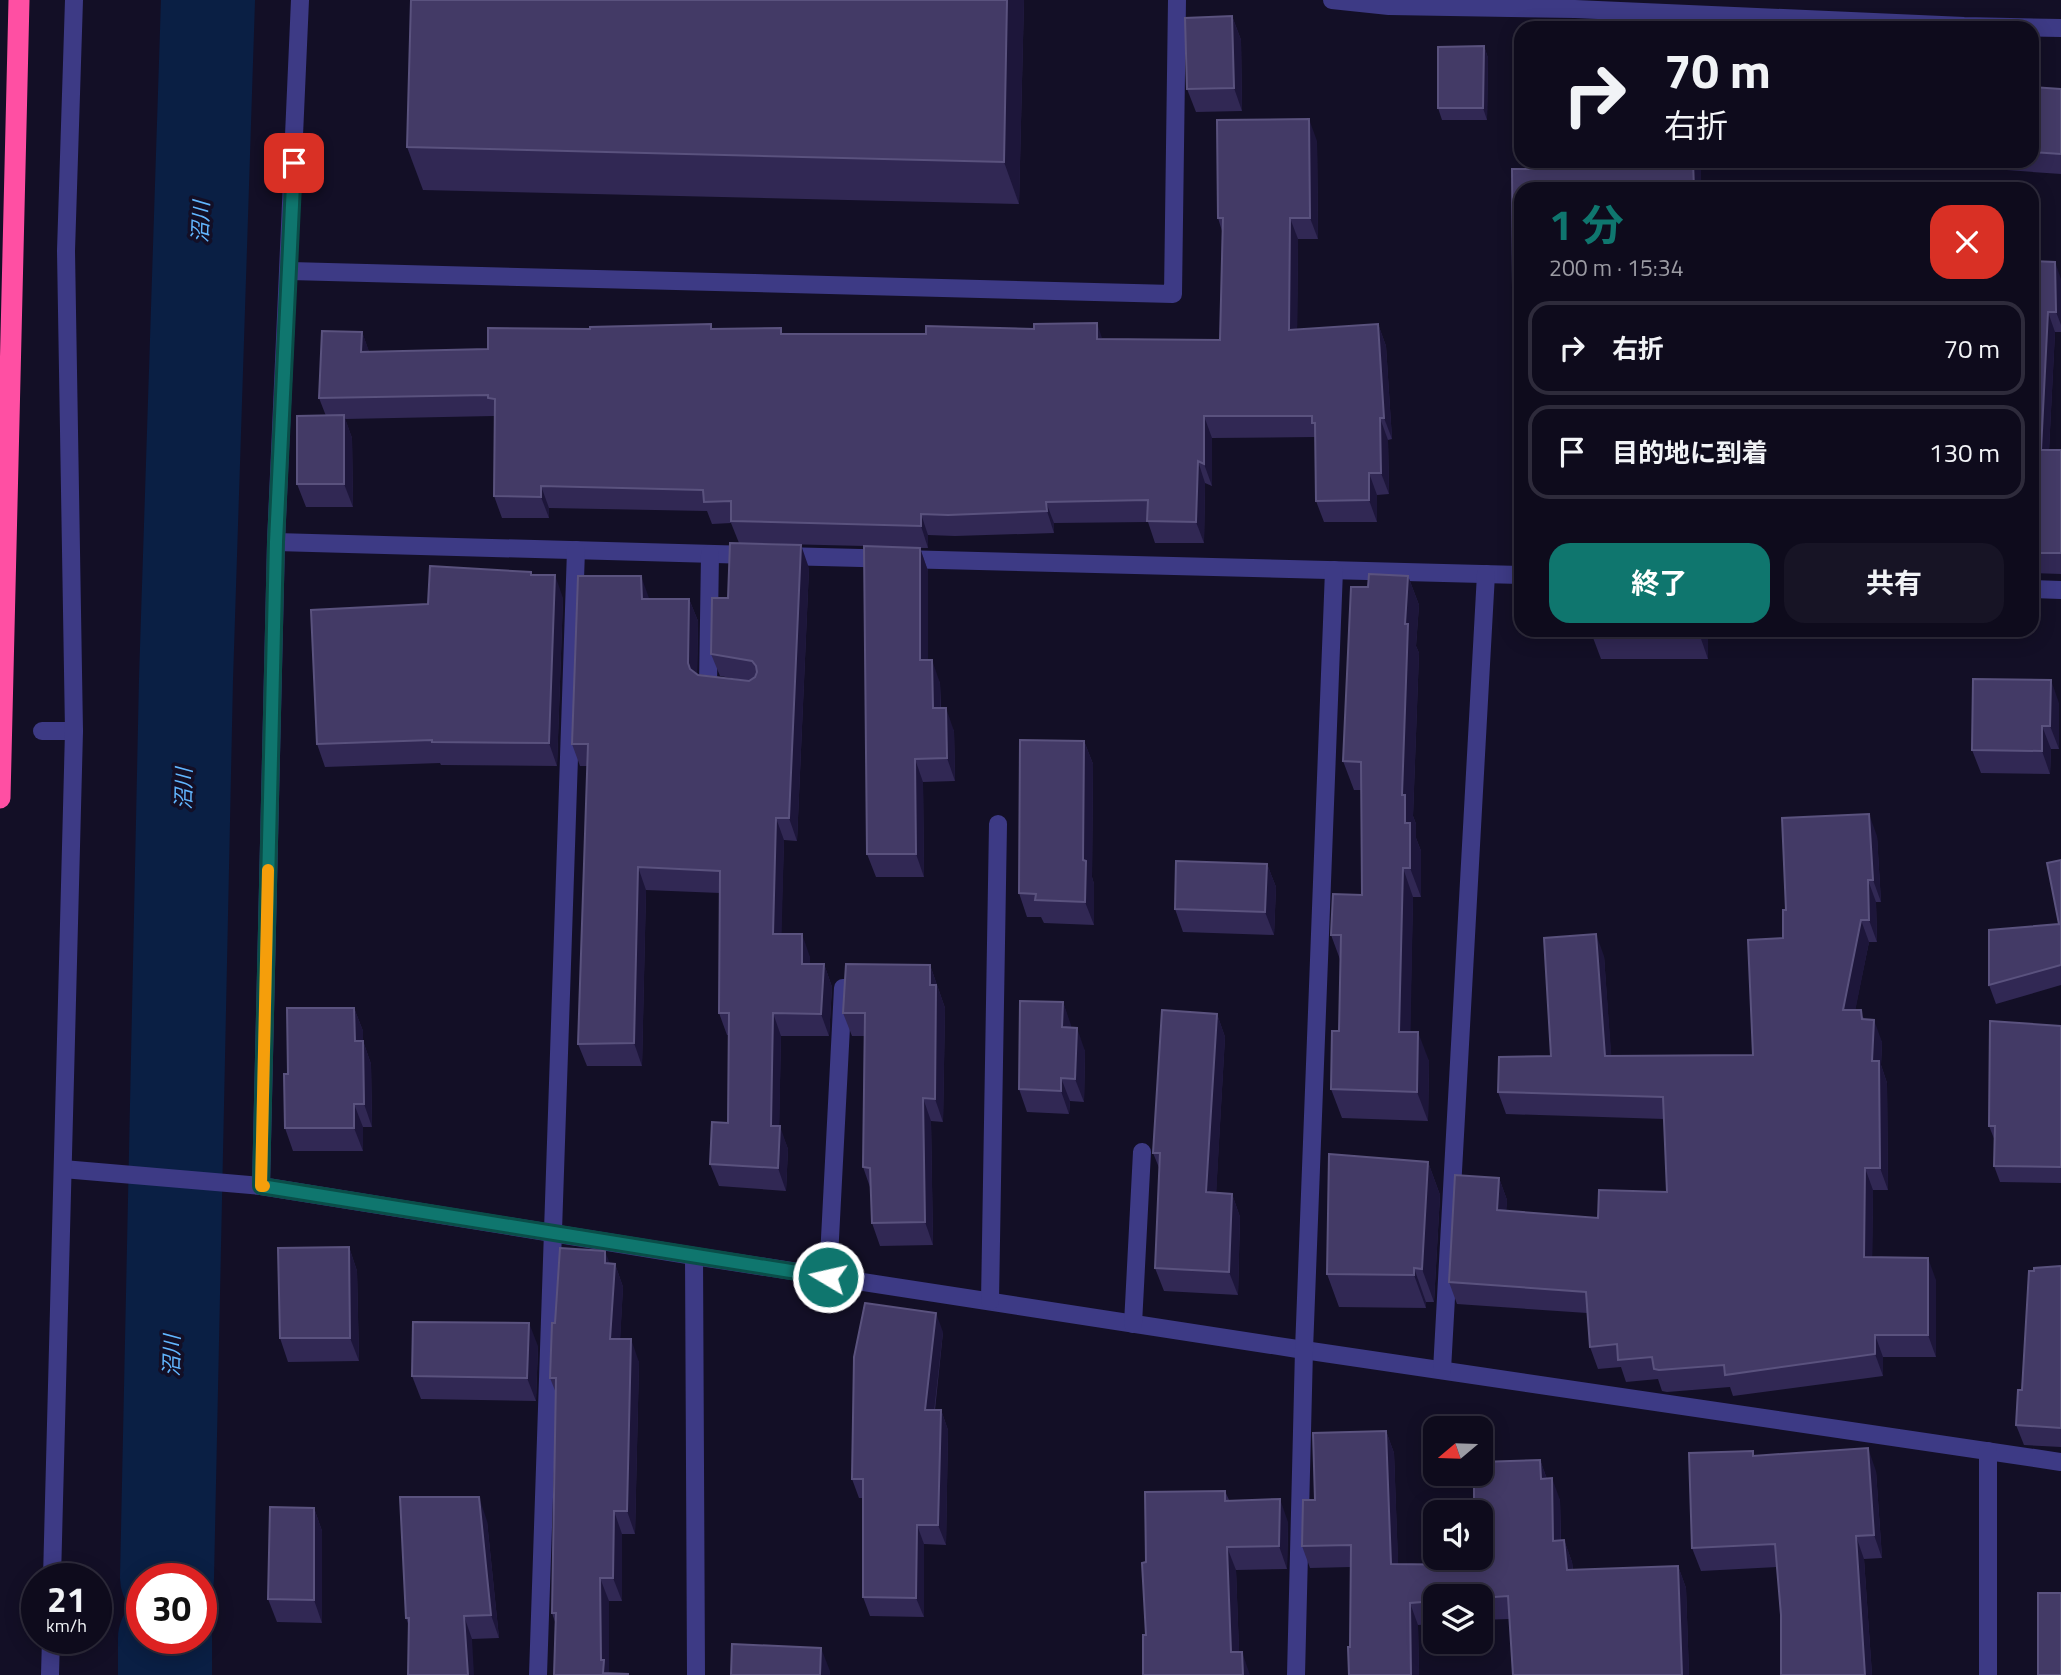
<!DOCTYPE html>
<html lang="ja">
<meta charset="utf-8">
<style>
:root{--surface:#0e0b1c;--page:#171425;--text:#f1f3f6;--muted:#9b9ba3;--line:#2e2b3b;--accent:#0f766e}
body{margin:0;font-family:"Titillium Web","Noto Sans JP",sans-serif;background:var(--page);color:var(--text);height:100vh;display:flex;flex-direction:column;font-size:26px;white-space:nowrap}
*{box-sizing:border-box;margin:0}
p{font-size:23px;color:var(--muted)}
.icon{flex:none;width:38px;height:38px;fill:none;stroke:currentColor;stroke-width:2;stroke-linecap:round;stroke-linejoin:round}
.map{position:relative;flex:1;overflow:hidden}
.side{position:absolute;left:1514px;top:182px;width:525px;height:455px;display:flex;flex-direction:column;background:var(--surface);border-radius:21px;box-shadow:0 4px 18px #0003,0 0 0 2px var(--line)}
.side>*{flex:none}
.banner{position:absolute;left:1514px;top:21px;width:525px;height:147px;border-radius:21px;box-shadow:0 4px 18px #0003,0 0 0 2px var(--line);background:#0e0b1c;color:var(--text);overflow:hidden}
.needle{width:46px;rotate:251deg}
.tools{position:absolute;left:1423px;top:1416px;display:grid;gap:14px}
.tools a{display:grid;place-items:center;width:70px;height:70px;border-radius:14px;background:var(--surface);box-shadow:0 4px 18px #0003,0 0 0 2px var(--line);font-size:35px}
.speed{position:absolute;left:21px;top:1563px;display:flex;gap:14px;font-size:35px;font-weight:700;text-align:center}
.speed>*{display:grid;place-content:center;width:91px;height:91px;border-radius:50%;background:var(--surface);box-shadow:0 4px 18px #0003,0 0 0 2px var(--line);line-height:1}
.speed small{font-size:18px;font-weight:400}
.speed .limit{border:10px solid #d22;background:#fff;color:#111}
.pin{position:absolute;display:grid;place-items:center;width:60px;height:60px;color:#fff;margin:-30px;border-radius:14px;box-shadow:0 4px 10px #0006}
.me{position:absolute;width:77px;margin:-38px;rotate:279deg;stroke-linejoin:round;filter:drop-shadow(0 0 5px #0008)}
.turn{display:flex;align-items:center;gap:24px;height:147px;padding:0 35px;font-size:32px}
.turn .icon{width:91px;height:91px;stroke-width:2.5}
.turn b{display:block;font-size:49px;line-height:60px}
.round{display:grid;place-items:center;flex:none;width:74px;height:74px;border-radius:21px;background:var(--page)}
.headline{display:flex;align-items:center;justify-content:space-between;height:119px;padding:0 35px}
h1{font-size:42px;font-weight:700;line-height:52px;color:var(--accent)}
.primary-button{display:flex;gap:14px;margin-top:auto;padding:14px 35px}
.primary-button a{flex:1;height:80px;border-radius:21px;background:var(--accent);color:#fff;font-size:28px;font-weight:700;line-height:80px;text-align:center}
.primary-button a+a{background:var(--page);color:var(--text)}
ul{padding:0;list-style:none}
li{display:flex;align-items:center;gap:21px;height:94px;margin:0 14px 10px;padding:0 21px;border:4px solid var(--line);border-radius:21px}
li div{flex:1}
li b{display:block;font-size:26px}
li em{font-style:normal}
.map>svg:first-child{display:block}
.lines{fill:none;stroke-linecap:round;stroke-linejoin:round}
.river{stroke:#0a1f44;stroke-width:94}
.lane{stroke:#3d3a85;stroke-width:18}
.street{stroke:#3d3a85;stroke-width:18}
.highway{stroke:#ff4fa3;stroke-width:21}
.wall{fill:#312854}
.shaded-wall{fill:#1d163a}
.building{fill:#433a66;stroke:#5a527e;stroke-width:2}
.route-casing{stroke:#0a4d48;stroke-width:18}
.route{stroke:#0f766e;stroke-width:12}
.slow{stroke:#f59e0b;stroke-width:12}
.labels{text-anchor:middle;stroke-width:7;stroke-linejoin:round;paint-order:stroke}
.water-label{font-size:21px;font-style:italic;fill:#62b6ff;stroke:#130f26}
</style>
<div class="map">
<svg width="2061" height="1675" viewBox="0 0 2061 1675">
<rect width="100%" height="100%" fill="#130f26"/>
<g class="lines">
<g class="river">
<path d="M167,1578L186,679L208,0"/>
<path d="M165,1675V1638"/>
</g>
<g class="lane">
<path d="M42,731H74"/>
<path d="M63,1169L261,1186"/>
<path d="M52,1578L74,731L66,251L74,0"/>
<path d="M50,1675L51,1638"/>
</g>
<g class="street">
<path d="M300,0L276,542L261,1186L694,1256L1304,1350L2061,1462"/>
<path d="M1332,0L1389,6L1575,9L1964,26L2061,28"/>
<path d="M290,271L1173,294L1177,0"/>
<path d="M276,542L751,555"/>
<path d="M710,554L708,686L720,688"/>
<path d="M782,556L1521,575"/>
<path d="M2032,589L2061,590"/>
<path d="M694,1256L696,1675"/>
<path d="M828,1277L843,988"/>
<path d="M990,1301L998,824"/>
<path d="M1133,1324L1142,1152"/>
<path d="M1442,1370L1486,574"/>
<path d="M538,1675L576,550"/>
<path d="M1296,1675L1304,1350L1334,570"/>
<path d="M1988,1675V1451"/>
</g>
<path class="highway" d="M0,798L19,0"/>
</g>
<g class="wall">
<path d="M1024,0L1019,204L423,190L407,147Z"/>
<path d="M1232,16L1241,40L1242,111L1196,112L1187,89Z"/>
<path d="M1484,46L1488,58L1487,120H1442L1438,108Z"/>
<path d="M2032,87L2061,89V174L1979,168L1976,161H2032Z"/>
<path d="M1317,141L1318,239H1298L1297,330L1378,324L1386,346L1392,439L1388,440L1389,494L1377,495V522H1324L1316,501L1315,437L1212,438V486L1205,483L1204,543H1155L1148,522L1054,523V533L955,536L928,535V548H920L928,571V660L940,683L941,708L954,731L955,781L923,782L924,877H876L867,854L864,546L739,543L731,523L712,524L707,511L549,508V518H502L494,496V416L345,419L352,438L353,507H306L297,484L326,416L319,398L362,332L369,352L488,349L590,329L711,324L712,329L783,334L1220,340L1222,231L1218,218Z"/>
<path d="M1631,161H1701V189H1521V308L1513,287L1512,169L1632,168Z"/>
<path d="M2032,261L2061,279V332H2055L2049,450H2061V574L2032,573Z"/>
<path d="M809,568L797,841L784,840L781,934L810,957V964H824L832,987L829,1036H781L779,1126L788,1149L786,1191L719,1186L710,1164L728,1123L729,1035H727L719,1013L720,893L646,890L642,1066H587L578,1044L588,766H580L572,744L649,599H689L698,621L697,674L742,680L720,676L711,654L728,598Z"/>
<path d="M531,572L532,575L563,598L557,766L441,765L440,763L325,767L317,744L428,604Z"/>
<path d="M1408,576L1419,605L1416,646L1419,653L1413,816L1416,824V838L1421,851V897H1413L1410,1032L1429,1061L1428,1121L1342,1118L1331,1089L1339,1031L1341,962L1331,935L1362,895L1361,790H1354L1343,761L1368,587Z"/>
<path d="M1593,630H1708V659H1601L1592,635Z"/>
<path d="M2059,703V749H2051L2050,774L1981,773L1972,750Z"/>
<path d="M1084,741L1093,764L1092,877L1094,884V925L1044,923L1041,917H1027L1019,893Z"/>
<path d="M1877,836L1881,902H1876L1877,942H1869L1855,1010L1865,1019L1882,1042L1881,1065L1887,1083L1888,1190H1873L1872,1258L1936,1280V1357H1883V1376L1733,1396L1730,1387L1667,1392L1662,1391L1658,1379L1626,1382L1621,1367L1598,1369L1590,1347L1587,1313L1457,1304L1449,1282L1499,1178L1507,1200L1506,1211L1598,1218L1667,1192L1664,1119L1506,1114L1498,1092L1551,1056L1604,956L1611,1056L1753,1055L1783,938L1786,910Z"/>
<path d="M2061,860V985L1996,1004L1989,985L2059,924Z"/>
<path d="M1267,864L1276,887L1274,935L1183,932L1175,909Z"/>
<path d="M930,965L945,1008L943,1122L931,1121L933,1245L880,1246L872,1223L871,1190L863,1167L864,1036H852L843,1013Z"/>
<path d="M1063,1002L1071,1028L1085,1051L1084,1102L1070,1101L1069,1114L1027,1112L1019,1089Z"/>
<path d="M354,1008L363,1031V1041L371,1064L372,1127H363V1151H293L285,1128L288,1074Z"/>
<path d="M1217,1014L1225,1037L1216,1193L1232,1194L1240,1217L1238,1295L1164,1291L1155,1268L1160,1170L1153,1153Z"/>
<path d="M2061,1026V1183L2000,1182L1994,1166L1995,1141L1989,1126Z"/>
<path d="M1428,1162L1440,1195L1434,1302H1426V1308L1339,1307L1327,1274Z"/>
<path d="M349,1247L357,1271L359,1361L288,1362L280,1338Z"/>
<path d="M610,1263L615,1264L623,1287L620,1339L639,1362L635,1534H622V1601H609V1673L628,1674V1675H554L555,1622L552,1613L556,1393L550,1378L555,1323Z"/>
<path d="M2061,1266V1447L2024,1445L2016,1425L2022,1390L2034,1271Z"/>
<path d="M943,1332L935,1410H941L948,1430L946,1545L924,1544V1617L870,1616L863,1597V1498H859L852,1479Z"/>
<path d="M538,1346L536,1401L421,1399L412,1376Z"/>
<path d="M1386,1431L1394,1453L1398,1564L1475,1565L1540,1460L1547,1479L1560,1500L1561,1540H1564L1572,1562L1573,1570L1678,1566L1686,1588L1689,1675H1513L1509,1619L1480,1620V1596H1435V1624L1418,1625L1419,1675H1349L1351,1567L1310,1568L1302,1546L1315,1500Z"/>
<path d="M1754,1456L1876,1471L1882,1558L1864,1559L1872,1675H1781V1615L1777,1567L1701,1571L1692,1548Z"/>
<path d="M1225,1491L1229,1500L1288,1522L1287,1569L1236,1570L1239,1652L1146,1635V1562Z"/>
<path d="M314,1508L322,1531V1623L277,1622L268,1599Z"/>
<path d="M487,1521L499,1638L472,1639L409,1626L406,1618Z"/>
</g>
<g class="shaded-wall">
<path d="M1007,0H1024L1019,204L1004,162Z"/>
<path d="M1232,16L1241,40L1242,111L1234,88Z"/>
<path d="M1484,46L1488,58L1487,120L1483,108Z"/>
<path d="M1309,119L1317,141L1318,239L1310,218Z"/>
<path d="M1693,161H1701V189H1694Z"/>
<path d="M1290,218L1298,239L1297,352L1289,330Z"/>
<path d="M2055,262L2061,279V325L2056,312Z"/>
<path d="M2048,312L2055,332L2048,470L2041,450Z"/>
<path d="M1097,323L1104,344L1097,339Z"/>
<path d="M1378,324L1386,346L1392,439L1384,418Z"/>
<path d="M362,332L370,354L361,352Z"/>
<path d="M344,415L352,438L353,507L344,484Z"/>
<path d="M1204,416L1212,438V486L1204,464Z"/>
<path d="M1380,418L1388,440L1389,494L1381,473Z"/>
<path d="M1198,461L1205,483L1204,543L1196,522Z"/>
<path d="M1369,473L1377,495V522L1369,500Z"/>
<path d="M541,486L549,508V518L541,497Z"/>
<path d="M1046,502L1054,523V533L1047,511Z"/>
<path d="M921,514L928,535V548L921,526Z"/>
<path d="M801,545L809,568L797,841L789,818Z"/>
<path d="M920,548L928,571V683L920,660Z"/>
<path d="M555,575L563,598L557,766L549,743Z"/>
<path d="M641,576L649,598L650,622L642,599Z"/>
<path d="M1408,576L1419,605L1416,646L1419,653L1413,816L1416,824V838L1421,851V897L1410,868L1402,795L1405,624Z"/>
<path d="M689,599L698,621L697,686L688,663Z"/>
<path d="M1700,630H1708V659L1700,636Z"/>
<path d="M932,660L940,683L941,731L933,708Z"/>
<path d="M2051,680L2059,703V749L2050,726Z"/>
<path d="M946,708L954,731L955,781L947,758Z"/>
<path d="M2042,726L2051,749L2050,774L2042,751Z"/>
<path d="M1084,741L1093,764L1092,877L1094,884V925L1085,902L1083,860Z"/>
<path d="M915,759L923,782L924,877L916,854Z"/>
<path d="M1869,814L1877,836L1881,902L1873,880Z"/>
<path d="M776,818L784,840L781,957L773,934Z"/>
<path d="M1267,864L1276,887L1274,935L1265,912Z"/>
<path d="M638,867L646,890L642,1066L634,1043Z"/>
<path d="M1403,868L1413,897L1410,1061L1399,1032Z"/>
<path d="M1868,880L1876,902L1877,942L1869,920Z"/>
<path d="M1861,920L1869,942L1851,1032L1843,1010Z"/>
<path d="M802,934L810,957V987L802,964Z"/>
<path d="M1596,934L1604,956L1613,1078L1605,1056Z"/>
<path d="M824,964L832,987L829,1036L821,1014Z"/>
<path d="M930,965L945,1008L943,1122L935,1099L930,985Z"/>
<path d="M1063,1002L1071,1025V1051L1062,1027Z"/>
<path d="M354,1008L363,1031V1064L355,1041Z"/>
<path d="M773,1013L781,1036L779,1141L780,1126L788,1149L786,1191L778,1168L771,1126Z"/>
<path d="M1217,1014L1225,1037L1215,1215L1206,1192Z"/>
<path d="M1874,1020L1882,1042L1881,1065L1887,1083L1888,1190L1880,1168L1872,1061Z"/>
<path d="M1077,1028L1085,1051L1084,1102L1075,1079Z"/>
<path d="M1418,1032L1429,1061L1428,1121L1417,1092Z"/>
<path d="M363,1041L371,1064L372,1127L364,1104Z"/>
<path d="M1061,1078L1070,1101L1069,1114L1061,1091Z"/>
<path d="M923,1098L931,1121L933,1245L925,1222Z"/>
<path d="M354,1104L363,1127V1151L354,1128Z"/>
<path d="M1428,1162L1440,1195L1434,1302L1422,1269Z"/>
<path d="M1865,1168L1873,1190L1872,1279L1864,1257Z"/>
<path d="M1499,1178L1507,1200L1505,1232L1497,1210Z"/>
<path d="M1232,1194L1240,1217L1238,1295L1229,1272Z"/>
<path d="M349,1247L357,1271L359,1361L350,1338Z"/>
<path d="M605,1251L614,1274L605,1263Z"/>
<path d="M1928,1258L1936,1280V1357L1928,1335Z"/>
<path d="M615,1264L623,1287L619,1362L610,1339Z"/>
<path d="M1414,1268L1426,1302V1308L1414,1275Z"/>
<path d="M936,1313L943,1332L932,1429L925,1410Z"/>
<path d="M529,1323L538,1346L536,1401L527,1378Z"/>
<path d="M1875,1335L1883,1357V1376L1875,1354Z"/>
<path d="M631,1339L639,1362L635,1534L627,1511Z"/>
<path d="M941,1410L948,1430L946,1545L938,1525Z"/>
<path d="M1386,1431L1394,1453L1399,1586L1391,1564Z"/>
<path d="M1868,1448L1876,1471L1882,1558L1874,1535Z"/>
<path d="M1540,1460L1548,1482L1541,1479Z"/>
<path d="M1552,1478L1560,1500L1561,1563L1553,1541Z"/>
<path d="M479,1497L487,1521L499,1638L491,1615Z"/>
<path d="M1280,1499L1288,1522L1287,1569L1279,1546Z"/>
<path d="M314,1508L322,1531V1623L314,1600Z"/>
<path d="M614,1511L622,1534V1601L613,1578Z"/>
<path d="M917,1525L924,1544V1617L916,1598Z"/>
<path d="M1856,1536L1864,1559L1872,1675H1865Z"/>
<path d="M1564,1540L1572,1562L1575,1592L1567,1570Z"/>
<path d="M1227,1547L1236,1570L1240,1675L1231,1652Z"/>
<path d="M1678,1566L1686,1588L1689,1675H1682Z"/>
<path d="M600,1578L609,1601V1675H603L601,1660Z"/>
<path d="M1410,1603L1418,1625L1419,1675H1411Z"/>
<path d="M464,1616L472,1639L474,1675H468Z"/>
<path d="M821,1648L830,1671V1675H820Z"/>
<path d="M1242,1652L1250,1675H1243Z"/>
</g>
<g class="building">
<path d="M411,0H1007L1004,162L407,147Z"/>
<path d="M1232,16L1234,88L1187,89L1185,18Z"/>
<path d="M1484,46L1483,108H1438V47Z"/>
<path d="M2032,87L2061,89V154L2032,152Z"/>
<path d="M1309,119L1310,218H1290L1289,330L1378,324L1384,418H1380L1381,473H1369V500L1316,501L1315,423H1312V416H1204V464L1198,461L1196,522L1147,521L1148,500L1046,502L1047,511L948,515L921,514V526L731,521V501L704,502L703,490L541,486V497L494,496L495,399L488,398V395L319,398L322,331L362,332L361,352L488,349V328L590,329V327L711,324V329L781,328V334H926V326L1034,329V324L1097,323V339L1220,340L1223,218H1218L1217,120Z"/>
<path d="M1631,161H1693L1694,189H1521V287H1513L1512,169L1632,168Z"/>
<path d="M2032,261L2055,262L2056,312H2048L2041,450H2061V553H2032Z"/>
<path d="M344,415V484H297V416Z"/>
<path d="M730,543L801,545L789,818H776L773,934H802V964H824L821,1014L773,1013L771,1126H780L778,1168L710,1164L712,1122L728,1123L729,1013H719L720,871L638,867L634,1043L578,1044L588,744H572L578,576H641L642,599H689L688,663L690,669L698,675L749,681L755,677L757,672L756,666L752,661L711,654L712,598H728Z"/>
<path d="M864,546L920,548V660H932L933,708H946L947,758L915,759L916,854H867Z"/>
<path d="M430,566L531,572V575H555L549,743L432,742V740L317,744L311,610L428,604Z"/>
<path d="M1369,574L1408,576L1405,624H1408L1402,795H1405V823H1410V868H1403L1399,1032H1418L1417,1092L1331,1089L1332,1031H1339L1341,935H1331L1333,894L1362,895L1361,762L1343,761L1351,587H1368Z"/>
<path d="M1593,630H1700V636L1592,635Z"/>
<path d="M1973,679L2051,680L2050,726H2042V751L1972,750Z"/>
<path d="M1020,740L1084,741L1083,860L1086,861L1085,902L1035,900L1036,894L1019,893Z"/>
<path d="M1869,814L1873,880H1868L1869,920H1861L1843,1010H1861L1862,1019L1874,1020L1872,1061H1879L1880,1168H1865L1864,1257L1928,1258V1335H1875V1354L1725,1375L1724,1365L1659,1370L1654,1369L1652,1357L1618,1360L1617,1344L1590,1347L1586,1292L1449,1282L1455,1175L1499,1178L1497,1210L1598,1218L1599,1190L1667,1192L1663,1097L1498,1092L1499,1057L1551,1056L1544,938L1596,934L1605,1056L1753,1055L1748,940L1783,938V910H1786L1782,818Z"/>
<path d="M2061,860V965L1989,985V930L2059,924L2047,863Z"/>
<path d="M1176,861L1267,864L1265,912L1175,909Z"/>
<path d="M846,964L930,965V985H936L935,1099L923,1098L925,1222L872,1223L870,1168L863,1167L865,1013H843Z"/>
<path d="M1020,1001L1063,1002L1062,1027L1077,1028L1075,1079L1061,1078V1091L1019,1089Z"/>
<path d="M287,1008H354L355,1041H363L364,1104H354V1128H285L284,1074H288Z"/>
<path d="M1162,1010L1217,1014L1206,1192L1232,1194L1229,1272L1155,1268L1160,1153H1153Z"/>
<path d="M1990,1021L2061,1026V1167L1994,1166L1995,1126H1989Z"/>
<path d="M1329,1154L1428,1162L1422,1269L1414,1268V1275L1327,1274Z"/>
<path d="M349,1247L350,1338H280L278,1248Z"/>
<path d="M560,1248L605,1251V1263L615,1264L610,1339H631L627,1511H614L613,1578H600L601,1660H604L603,1673L628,1674V1675H554L556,1613H552L556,1378H550L552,1323H555Z"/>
<path d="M2061,1266V1428L2016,1425L2018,1390H2022L2029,1271H2034V1268Z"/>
<path d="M865,1303L936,1313L925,1410H941L938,1525H917L916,1598L863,1597V1479H852L854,1357Z"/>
<path d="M413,1322L529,1323L527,1378L412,1376Z"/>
<path d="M1386,1431L1391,1564L1475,1565V1558H1480V1512H1474V1474H1480V1462L1540,1460L1541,1479L1552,1478L1553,1541L1564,1540L1567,1570L1678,1566L1682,1675H1513L1508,1596L1480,1598V1596H1435V1601L1410,1603L1411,1675H1349L1348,1647H1350L1351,1545L1302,1546L1303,1500H1315L1313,1433Z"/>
<path d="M1868,1448L1874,1535L1856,1536L1865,1675H1781V1615L1775,1544L1692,1548L1689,1453L1753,1451V1456Z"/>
<path d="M1225,1491V1501L1280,1499L1279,1546L1227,1547L1231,1652H1242L1243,1675H1143V1635H1146L1142,1563L1146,1562L1145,1492Z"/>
<path d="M400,1497H479L491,1615L464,1616L468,1675H408L409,1618H406Z"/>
<path d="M270,1507L314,1508V1600L268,1599Z"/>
<rect x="2038" y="1593" width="23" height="82"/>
<path d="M732,1644L821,1648L820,1675H731Z"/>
</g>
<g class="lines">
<g class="route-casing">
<path id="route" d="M294,163L276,542L261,1186L828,1277"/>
</g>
<use href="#route" class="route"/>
<path class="slow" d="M264,1186H261L268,870"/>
</g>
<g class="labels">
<g class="water-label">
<text transform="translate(201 222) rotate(-88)" y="7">沼川</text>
<text transform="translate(184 789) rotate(-89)" y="7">沼川</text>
<text transform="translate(172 1356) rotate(-89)" y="7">沼川</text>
</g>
</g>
</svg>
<div class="tools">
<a><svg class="needle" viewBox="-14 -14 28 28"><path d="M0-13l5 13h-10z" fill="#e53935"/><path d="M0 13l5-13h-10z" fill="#9b9ba3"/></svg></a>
<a><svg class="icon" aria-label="sound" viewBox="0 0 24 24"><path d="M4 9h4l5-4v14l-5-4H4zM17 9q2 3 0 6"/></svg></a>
<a><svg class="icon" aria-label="layers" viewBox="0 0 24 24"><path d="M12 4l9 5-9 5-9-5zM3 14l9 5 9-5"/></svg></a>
</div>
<div class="speed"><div>21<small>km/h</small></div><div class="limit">30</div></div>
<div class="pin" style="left:294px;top:163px;background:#d93025"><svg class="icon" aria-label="arrive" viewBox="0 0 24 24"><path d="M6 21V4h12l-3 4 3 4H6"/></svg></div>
<svg class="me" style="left:828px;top:1277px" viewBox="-20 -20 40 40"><circle r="17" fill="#0f766e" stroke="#fff" stroke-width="3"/><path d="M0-11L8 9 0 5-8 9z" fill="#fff"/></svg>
<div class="banner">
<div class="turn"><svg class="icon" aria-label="right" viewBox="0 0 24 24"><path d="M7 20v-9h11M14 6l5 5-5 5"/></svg><div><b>70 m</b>右折</div></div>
</div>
<section class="side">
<div class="headline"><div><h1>1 分</h1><p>200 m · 15:34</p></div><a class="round" style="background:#d93025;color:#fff"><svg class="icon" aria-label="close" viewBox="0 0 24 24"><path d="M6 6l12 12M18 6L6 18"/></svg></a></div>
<ul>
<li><svg class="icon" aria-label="right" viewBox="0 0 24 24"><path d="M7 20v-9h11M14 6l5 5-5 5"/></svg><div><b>右折</b></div><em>70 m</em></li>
<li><svg class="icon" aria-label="arrive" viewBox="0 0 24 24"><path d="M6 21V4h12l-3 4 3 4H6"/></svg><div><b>目的地に到着</b></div><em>130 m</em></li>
</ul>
<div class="primary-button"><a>終了</a><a>共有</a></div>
</section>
</div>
